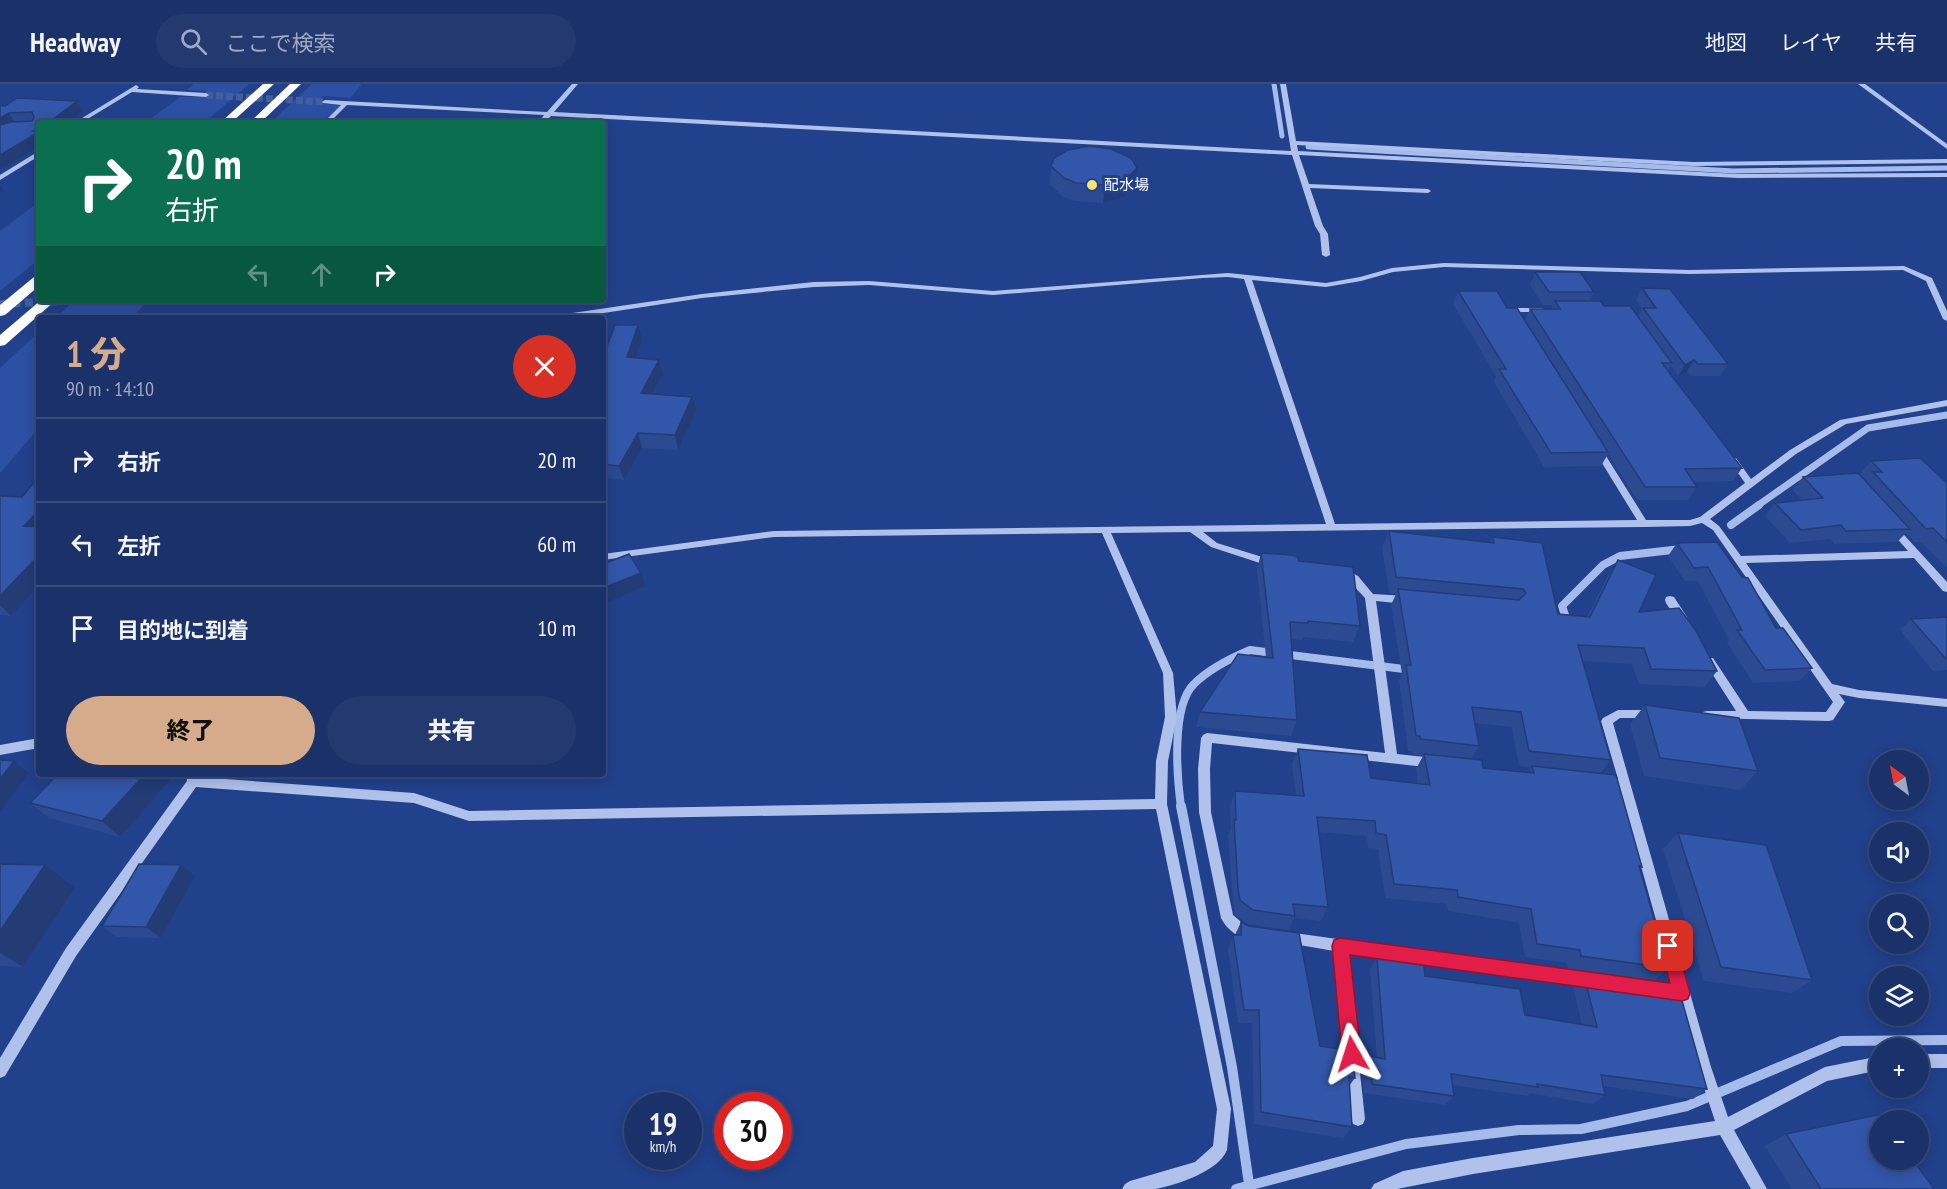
<!DOCTYPE html>
<html lang="ja">
<meta charset="utf-8">
<style>
:root{--surface:#1a3169;--page:#23396f;--text:#f1f3f6;--muted:#9fa9c0;--line:#384c7d;--accent:#d6ab8b}
body{margin:0;font-family:"PT Sans Narrow","Noto Sans JP",sans-serif;background:var(--page);color:var(--text);height:100vh;display:flex;flex-direction:column;font-size:22px;white-space:nowrap}
*{box-sizing:border-box;margin:0}
p{font-size:20px;color:var(--muted)}
.icon{flex:none;width:33px;height:33px;fill:none;stroke:currentColor;stroke-width:2;stroke-linecap:round;stroke-linejoin:round}
.map{position:relative;flex:1;overflow:hidden}
.details{position:absolute;left:36px;top:231px;width:570px;height:462px;display:flex;flex-direction:column;background:var(--surface);border-radius:6px;box-shadow:0 3px 15px #0003,0 0 0 2px var(--line)}
.details>*{flex:none}
.banner{position:absolute;left:36px;top:36px;width:570px;height:183px;border-radius:6px;box-shadow:0 3px 15px #0003,0 0 0 2px var(--line);background:#0b6e4f;color:#fff;overflow:hidden}
.needle{width:39px;rotate:328deg}
.buttons{position:absolute;left:1869px;top:666px;display:grid;gap:12px}
.buttons a{display:grid;place-items:center;width:60px;height:60px;border-radius:50%;background:var(--surface);box-shadow:0 3px 15px #0003,0 0 0 2px var(--line);font-size:30px}
.speed{position:absolute;left:624px;top:1008px;display:flex;gap:12px;font-size:30px;font-weight:700;text-align:center}
.speed>*{display:grid;place-content:center;width:78px;height:78px;border-radius:50%;background:var(--surface);box-shadow:0 3px 15px #0003,0 0 0 2px var(--line);line-height:1}
.speed small{font-size:15px;font-weight:400}
.speed .limit{border:9px solid #d22;background:#fff;color:#111}
.pin{position:absolute;display:grid;place-items:center;width:51px;height:51px;color:#fff;margin:-26px;border-radius:12px;box-shadow:0 3px 9px #0006}
.me{position:absolute;width:66px;margin:-33px;rotate:354deg;stroke-linejoin:round;filter:drop-shadow(0 0 4px #0008)}
.turn{display:flex;align-items:center;gap:21px;height:126px;padding:0 30px;font-size:27px}
.turn .icon{width:78px;height:78px;stroke-width:2.5}
.turn b{display:block;font-size:42px;line-height:51px}
.lanes{display:flex;align-items:center;height:57px;padding:0 30px;background:#0003;justify-content:center;gap:30px;direction:ltr}
.lanes .off{opacity:.35}
.round{display:grid;place-items:center;flex:none;width:63px;height:63px;border-radius:32px;background:var(--page)}
.head{display:flex;align-items:center;justify-content:space-between;height:102px;padding:0 30px}
h1{font-size:36px;font-weight:800;line-height:45px;color:var(--accent)}
.action{display:flex;gap:12px;margin-top:auto;padding:12px 30px}
.action a{flex:1;height:69px;border-radius:36px;background:var(--accent);color:#111;font-size:24px;font-weight:800;line-height:69px;text-align:center}
.action a+a{background:var(--page);color:var(--text)}
ul{padding:0;list-style:none}
li{display:flex;align-items:center;gap:18px;height:84px;padding:0 30px;border-top:2px solid var(--line)}
li div{flex:1}
li b{display:block;font-size:22px}
li em{font-style:normal}
header{display:flex;align-items:center;gap:36px;box-sizing:border-box;height:84px;padding:0 30px;background:var(--surface);border-bottom:2px solid var(--line)}
header strong{font-size:28px}
nav{display:flex;gap:33px;margin-inline-start:auto;font-size:21px}
.search{width:420px;height:54px;background:var(--page);display:flex;align-items:center;gap:15px;box-sizing:border-box;padding:0 21px;border-radius:33px;color:var(--muted);font-size:22px}
.map>svg:first-child{display:block}
.green{fill:#2c50a4}
.lines{fill:none;stroke-linecap:round;stroke-linejoin:round}
.stream-far3{stroke:#a4bbec;stroke-width:5}
.stream-far2{stroke:#a4bbec;stroke-width:7}
.stream-far1{stroke:#a4bbec;stroke-width:8}
.stream{stroke:#a4bbec;stroke-width:10}
.minor-tunnel-far1{stroke:#435e9d;stroke-width:7;stroke-dasharray:7 3;stroke-linecap:butt}
.minor-tunnel{stroke:#435e9d;stroke-width:8;stroke-dasharray:8 4.5;stroke-linecap:butt}
.minor{fill:#b0c2eb;fill-rule:evenodd}
.highway{fill:#fff;fill-rule:evenodd}
.wall{fill:#2b4a91;fill-rule:evenodd}
.shaded-wall{fill:#233c76}
.building{fill:#3256a9;stroke:#233c76;stroke-width:1.5}
.route{fill:#e11d48;stroke:#92132f;stroke-width:1.5}
.poi-dot{fill:#f7e472;stroke:#22418c;stroke-width:2}
.labels{text-anchor:middle;stroke-width:6;stroke-linejoin:round;paint-order:stroke}
.far-poi-label{font-size:15px;fill:#fff;stroke:#22418c;text-anchor:start}
</style>
<header>
<strong>Headway</strong>
<div class="search"><svg class="icon" aria-label="search" viewBox="0 0 24 24"><circle cx="10" cy="10" r="6"/><path d="M15 15l6 6"/></svg>ここで検索</div>
<nav><a>地図</a><a>レイヤ</a><a>共有</a></nav>
</header>
<div class="map">
<svg width="1947" height="1105" viewBox="0 0 1947 1105">
<rect width="100%" height="100%" fill="#22418c"/>
<g class="green">
<path d="M194,0H249L204,39H145L180,13H199L208,7L187,6Z"/>
<path d="M312,0H362L350,14L323,12L315,19L341,21L321,39H270Z"/>
<path d="M39,118V175L0,207V147Z"/>
<path d="M75,216H148L132,234H55Z"/>
<path d="M39,248V344L0,389V284Z"/>
</g>
<g class="lines">
<g class="stream-far3">
<path d="M1274,0L1282,52"/>
<path d="M1308,63L1734,87L1947,84"/>
</g>
<path class="stream-far2" d="M1757,422L1868,344L1947,331"/>
<g class="stream-far1">
<path d="M1731,441L1759,421"/>
<path d="M1568,540L1562,522L1603,481L1620,472L1681,465"/>
<path d="M1181,723C1177,694 1171,622 1194,600C1209,585 1231,574 1250,566L1412,586"/>
</g>
<g class="stream">
<path d="M1181,722L1232,983L1249,1100"/>
<path d="M1236,1105L1406,1060L1519,1046L1581,1045L1687,1022L1841,957L1947,956"/>
</g>
<path class="minor-tunnel-far1" d="M206,11L325,18"/>
<path class="minor-tunnel" d="M0,220L82,216"/>
<g class="minor">
<path d="M572,0H578L554,28L1291,67L1280,0H1286L1296,57L1694,78L1947,75V79L1694,82L1297,61L1298,67L1738,90L1947,89V93L1738,94L1299,71L1309,100L1428,105L1431,107L1428,109L1310,104L1323,142L1328,150L1330,171L1326,173L1322,171L1320,150L1315,142L1292,71L551,32L544,39H538L544,31L347,21L329,39H323L341,21L323,19L322,18L325,16L547,28Z"/>
<path d="M1858,0H1865L1947,60V65Z"/>
<path d="M136,1L139,3L137,5L206,9L209,11L206,13L132,8L81,39H74Z"/>
<path d="M39,67V72L0,96V91Z"/>
<path d="M1444,179L1689,186L1904,182L1932,194L1947,227V237L1943,235L1926,197L1903,186L1689,190L1444,183L1393,188L1361,197L1326,203L1252,196L1335,440L1637,436L1594,366L1598,363L1601,364L1646,436H1690L1700,433L1745,399L1729,376L1730,374H1736L1751,395L1790,366L1840,336L1947,316V322L1846,340L1796,370L1710,435L1719,442L1741,472L1908,467L1887,443L1892,440L1895,441L1947,498V508L1943,507L1914,474L1746,479L1832,600L1859,606L1947,615V623L1859,614L1839,610L1845,618L1833,636L1829,637L1703,634L1701,631L1703,628L1707,627H1736L1704,577L1705,574H1713L1748,627L1826,628L1833,618L1713,446L1702,439L1690,442L1644,443L1203,448L1217,459L1275,477L1277,479L1275,481L1272,483L1211,463L1190,448L1111,449L1173,589L1177,633L1168,677L1167,720L1231,1025L1227,1066C1219,1087 1177,1101 1155,1105C1145,1105 1133,1105 1122,1105L1125,1100L1130,1097L1195,1078L1213,1062L1217,1025L1156,725L469,737L414,719L196,703L76,872L5,992L0,994V974L66,864L187,697L186,690H198V693L414,709L469,727L1155,715L1156,677L1165,633L1163,589L1102,449L774,453L603,476V470L774,447L1326,440L1244,195L1228,193L1203,194L993,211L869,201L814,203L702,214L571,234H551L552,232L702,210L814,198L869,197L993,207L1228,189L1326,199L1360,193L1392,184Z"/>
<path d="M1508,224H1542L1546,226L1542,228H1517L1518,230L1514,232L1508,228Z"/>
<path d="M1343,484L1358,492L1373,510L1406,512L1411,516L1406,520L1376,517L1397,670L1434,674L1438,676L1440,679L1438,682L1434,684L1212,659L1210,685L1211,728L1233,831L1246,842L1255,845L1257,849L1255,853C1241,858 1227,846 1221,834L1199,728L1198,685L1201,654L1203,651L1207,649L1385,669L1365,514L1350,498L1338,488L1339,485Z"/>
<path d="M1670,512L1674,513L1687,533L1688,536L1687,539H1679L1666,519L1665,516L1666,513Z"/>
<path d="M1618,626H1652L1656,627L1658,630L1656,633L1652,634H1620L1613,639L1711,983L1728,1033L1825,983L1880,972V986L1827,997L1734,1046L1767,1105H1751L1720,1051L1473,1090L1397,1105H1371L1374,1100L1403,1087L1473,1074L1715,1037L1697,983L1678,915L1653,910L1651,905L1653,900L1658,898L1674,901L1620,706L1600,703L1598,699L1600,695L1604,694L1618,695L1601,637L1603,634Z"/>
<path d="M39,654V664L0,671V661Z"/>
<path d="M1287,848L1595,891L1600,892L1602,897L1600,902L1595,903L1347,869L1365,1035L1363,1040L1358,1042L1353,1040L1351,1035L1334,867L1282,858L1280,854L1282,850Z"/>
<rect x="1918" y="970" width="29" height="14"/>
</g>
<g class="highway">
<path d="M263,0H274L231,39H220Z"/>
<path d="M290,0H301L260,39H249Z"/>
<path d="M39,192V202L5,231L0,232V221L34,193Z"/>
<path d="M41,216H56L5,261L0,262V251Z"/>
</g>
</g>
<g class="wall">
<path d="M77,17L83,27L68,39H39V63L0,86V21L5,22Z"/>
<path d="M1051,82L1135,103L1126,112L1103,119L1075,117L1063,113L1050,100Z"/>
<path d="M1535,188L1594,208L1590,217L1638,233L1642,225L1636,216L1642,204L1728,280L1720,292H1691L1687,288L1678,292L1671,282L1668,287L1742,384L1733,397L1694,398L1697,403L1688,416H1637L1608,370L1601,382L1544,383L1494,298L1496,292L1453,220L1458,207L1507,224L1525,237L1530,225H1551L1553,221H1543L1530,201Z"/>
<path d="M642,256L636,274L659,276L663,290L653,310L696,327L678,366L642,364L624,396L603,394V273Z"/>
<path d="M1871,377L1947,399V484L1921,458H1914L1906,449L1897,458L1834,460L1830,455L1790,459L1765,432L1775,419L1802,416L1793,406L1803,393L1866,397L1860,390Z"/>
<path d="M0,412L11,532L0,531Z"/>
<path d="M1389,447L1490,459L1493,453L1558,530L1587,533L1608,492L1618,476L1639,528L1717,587L1705,603L1639,600L1632,580L1583,577L1611,676L1600,690L1642,783L1640,785L1668,884L1654,897L1568,885L1567,879L1525,873L1519,839L1448,827L1447,820L1385,814L1378,765L1368,764L1367,752L1319,748L1328,823L1321,837L1294,834L1289,846L1247,840L1235,830L1233,818L1228,751L1231,744L1230,722L1235,707L1296,712L1292,680L1298,665L1371,694L1418,700L1416,685L1423,672L1413,670L1412,667H1408L1399,596L1402,590L1391,521L1396,510L1389,509L1382,463ZM1475,639L1512,643L1519,682L1531,683L1528,689L1483,684L1471,675L1479,662Z"/>
<path d="M1717,458L1776,544L1812,584L1799,597L1753,599L1727,559L1729,556L1698,497H1685L1668,472L1677,459Z"/>
<path d="M1261,469L1299,477L1360,542L1353,558L1303,553L1302,556L1291,555L1297,636L1291,652L1196,643L1200,628L1266,573L1257,486Z"/>
<path d="M1947,533V586L1933,587L1900,546L1911,535Z"/>
<path d="M1645,621L1758,687L1740,706L1644,692L1630,640Z"/>
<path d="M58,690H176L120,753L49,734L30,719Z"/>
<path d="M233,690H275L270,696L254,695Z"/>
<path d="M1678,749L1812,896L1792,909L1704,897L1663,765Z"/>
<path d="M0,780L75,804L23,883L0,882Z"/>
<path d="M195,792L161,854L117,853L102,842Z"/>
<path d="M1241,838L1320,962L1355,994L1349,1002L1352,1043L1343,1054L1254,1040L1252,939H1238L1228,865L1233,851H1235Z"/>
<path d="M1377,874L1425,892L1525,931L1582,941L1573,903L1584,892L1673,912L1707,1005L1693,1015L1604,1002L1605,1011L1593,1020L1530,1009L1527,1012L1453,1001L1454,1012L1445,1021L1364,1009L1362,982L1369,972L1377,973L1370,885Z"/>
<path d="M1786,1050L1934,1105H1792L1765,1062Z"/>
</g>
<g class="shaded-wall">
<path d="M77,17L83,27L68,39H48Z"/>
<path d="M9,29L16,40L0,47V34Z"/>
<path d="M39,44V63L0,86V71Z"/>
<path d="M1137,84L1135,103L1126,112L1103,119L1105,101Z"/>
<path d="M0,101L4,107L0,109Z"/>
<path d="M638,241L642,256L631,288L627,273Z"/>
<path d="M659,276L663,290L645,324L641,309Z"/>
<path d="M1694,276L1687,288L1678,292L1685,281Z"/>
<path d="M692,313L696,327L678,366L675,351Z"/>
<path d="M638,349L642,364L624,396L619,382Z"/>
<path d="M39,426V455L24,442Z"/>
<path d="M39,471V501L11,532L0,521V512Z"/>
<path d="M641,489L645,502L603,520V504Z"/>
<path d="M14,677L29,689L0,728V695Z"/>
<path d="M145,690H176L120,753L102,737Z"/>
<path d="M265,690H275L270,696Z"/>
<path d="M45,781L75,804L23,883L0,869V847Z"/>
<path d="M181,781L195,792L161,854L146,843Z"/>
</g>
<g class="building">
<path d="M17,14L77,17L48,39H39V44L33,47L39,48L0,71V41L11,38L32,37L34,34L32,28L9,29L0,34V21L5,22Z"/>
<path d="M1089,62L1111,65L1131,74L1137,84L1128,93L1105,101L1076,99L1064,94L1051,82L1054,74L1068,66Z"/>
<path d="M1535,188H1580L1594,208H1549Z"/>
<path d="M1642,204L1670,205L1728,280H1698L1694,276L1685,281L1643,224H1656Z"/>
<path d="M1458,207H1497L1507,224H1517L1608,368L1551,369L1499,285H1506Z"/>
<path d="M1555,217H1600L1604,222H1630L1672,279H1662L1742,384L1685,385L1697,403H1645L1530,225H1560Z"/>
<path d="M615,241H638L627,273L659,276L641,309L692,313L675,351L638,349L619,382L603,380V273Z"/>
<path d="M1920,374L1947,399V458L1933,444L1926,445L1873,388H1882L1871,377Z"/>
<path d="M1858,389L1910,445L1846,447L1841,441L1801,446L1775,419L1823,414L1803,393Z"/>
<path d="M39,393V426L24,442L39,443V471L0,512V412L22,413Z"/>
<path d="M1389,447L1494,459L1493,453L1542,459L1558,530L1590,533L1618,476L1656,491L1639,528L1679,524L1695,545L1717,587L1651,585L1644,564L1578,561L1611,676L1529,667L1521,628L1472,623L1479,662L1421,655L1420,652H1416L1406,581H1411L1398,505L1519,516L1526,509L1523,505L1396,493Z"/>
<path d="M1717,458L1742,493L1748,494L1776,544H1783L1812,584L1765,586L1737,546H1742L1708,483L1694,484L1677,459Z"/>
<path d="M1261,469L1292,471L1298,473L1299,477L1353,483L1360,542L1308,537V539L1290,538L1297,636L1200,628L1238,570L1273,574Z"/>
<path d="M629,470L641,489L603,504V480Z"/>
<path d="M1947,533V575H1946L1911,535Z"/>
<path d="M1645,621L1739,634L1758,687L1660,674Z"/>
<path d="M1298,665L1367,671L1371,694L1430,701L1424,670L1482,676L1483,684L1534,689L1532,682L1616,691L1642,783L1639,782L1668,884L1581,872L1580,866L1537,860L1531,825L1458,813L1457,806L1394,800L1386,751L1376,749L1375,737L1317,733L1328,823L1293,820L1295,832L1253,826L1240,816L1238,805L1234,736H1236L1235,707L1304,712Z"/>
<path d="M0,676L14,677L0,695Z"/>
<path d="M58,690H145L102,737L30,719Z"/>
<path d="M1678,749L1766,761L1812,896L1721,883Z"/>
<path d="M0,780L45,781L0,847Z"/>
<path d="M139,780L181,781L146,843L102,842Z"/>
<path d="M1241,838L1249,842L1299,849L1320,962L1352,967L1355,994L1349,993L1352,1043L1261,1028L1259,926H1244L1233,851H1241Z"/>
<path d="M1377,874L1424,881L1425,892L1520,905L1525,931L1597,943L1584,892L1671,904L1673,912L1681,913L1707,1005L1601,991L1605,1011L1537,1000L1538,1003L1451,990L1454,1012L1372,1000L1369,972L1385,975Z"/>
<path d="M1882,1030L1886,1036H1880V1076H1913L1934,1105H1821L1786,1050Z"/>
</g>
<path class="route" d="M1340,854L1670,899L1660,862L1662,857L1668,854L1674,857L1677,862L1690,909L1688,915L1682,917L1350,871L1361,970L1358,977L1352,979L1345,977L1342,970L1332,862L1334,856Z"/>
<circle class="poi-dot" cx="1092" cy="101" r="6"/>
<g class="labels">
<g class="far-poi-label">
<text x="1104" y="106">配水場</text>
</g>
</g>
</svg>
<div class="buttons">
<a><svg class="needle" viewBox="-14 -14 28 28"><path d="M0-13l5 13h-10z" fill="#e53935"/><path d="M0 13l5-13h-10z" fill="#9fa9c0"/></svg></a>
<a><svg class="icon" aria-label="sound" viewBox="0 0 24 24"><path d="M4 9h4l5-4v14l-5-4H4zM17 9q2 3 0 6"/></svg></a>
<a><svg class="icon" aria-label="search" viewBox="0 0 24 24"><circle cx="10" cy="10" r="6"/><path d="M15 15l6 6"/></svg></a>
<a><svg class="icon" aria-label="layers" viewBox="0 0 24 24"><path d="M12 4l9 5-9 5-9-5zM3 14l9 5 9-5"/></svg></a>
<a>+</a>
<a>−</a>
</div>
<div class="speed"><div>19<small>km/h</small></div><div class="limit">30</div></div>
<div class="pin" style="left:1668px;top:862px;background:#d93025"><svg class="icon" aria-label="arrive" viewBox="0 0 24 24"><path d="M6 21V4h12l-3 4 3 4H6"/></svg></div>
<svg class="me" style="left:1352px;top:970px" viewBox="-20 -20 40 40"><path d="M0-17L14 15 0 8-14 15z" fill="#e11d48" stroke="#fff" stroke-width="4"/></svg>
<div class="banner">
<div class="turn"><svg class="icon" aria-label="right" viewBox="0 0 24 24"><path d="M7 20v-9h11M14 6l5 5-5 5"/></svg><div><b>20 m</b>右折</div></div>
<div class="lanes"><svg class="icon off" aria-label="left" viewBox="0 0 24 24"><path d="M17 20v-9H6M10 6l-5 5 5 5"/></svg><svg class="icon off" aria-label="ahead" viewBox="0 0 24 24"><path d="M12 20V5M6 11l6-6 6 6"/></svg><svg class="icon" aria-label="right" viewBox="0 0 24 24"><path d="M7 20v-9h11M14 6l5 5-5 5"/></svg></div>
</div>
<section class="details">
<div class="head"><div><h1>1 分</h1><p>90 m · 14:10</p></div><a class="round" style="background:#d93025;color:#fff"><svg class="icon" aria-label="close" viewBox="0 0 24 24"><path d="M6 6l12 12M18 6L6 18"/></svg></a></div>
<ul>
<li><svg class="icon" aria-label="right" viewBox="0 0 24 24"><path d="M7 20v-9h11M14 6l5 5-5 5"/></svg><div><b>右折</b></div><em>20 m</em></li>
<li><svg class="icon" aria-label="left" viewBox="0 0 24 24"><path d="M17 20v-9H6M10 6l-5 5 5 5"/></svg><div><b>左折</b></div><em>60 m</em></li>
<li><svg class="icon" aria-label="arrive" viewBox="0 0 24 24"><path d="M6 21V4h12l-3 4 3 4H6"/></svg><div><b>目的地に到着</b></div><em>10 m</em></li>
</ul>
<div class="action"><a>終了</a><a>共有</a></div>
</section>
</div>
